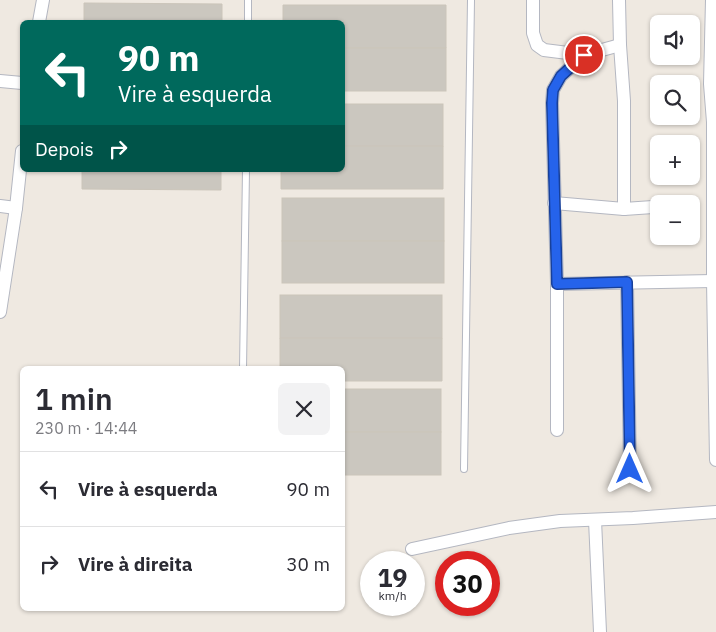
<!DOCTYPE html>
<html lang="pt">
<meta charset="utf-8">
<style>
:root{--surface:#fff;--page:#f2f2f3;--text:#2b2b33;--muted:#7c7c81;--line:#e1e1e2}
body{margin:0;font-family:"IBM Plex Sans",sans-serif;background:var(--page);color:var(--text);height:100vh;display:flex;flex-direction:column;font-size:19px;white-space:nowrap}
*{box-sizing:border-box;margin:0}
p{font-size:16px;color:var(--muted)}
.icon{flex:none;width:28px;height:28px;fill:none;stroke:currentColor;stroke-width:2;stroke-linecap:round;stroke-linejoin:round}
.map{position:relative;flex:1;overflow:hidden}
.drawer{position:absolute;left:20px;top:366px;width:325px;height:245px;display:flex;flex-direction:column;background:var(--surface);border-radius:8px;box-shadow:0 1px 4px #0004}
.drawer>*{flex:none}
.top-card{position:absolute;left:20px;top:20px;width:325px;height:152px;border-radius:8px;box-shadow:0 1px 4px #0004;background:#00695c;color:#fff;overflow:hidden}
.controls{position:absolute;left:650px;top:15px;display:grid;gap:10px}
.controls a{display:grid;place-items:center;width:50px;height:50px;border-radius:8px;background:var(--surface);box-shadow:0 1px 4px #0004;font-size:25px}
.speed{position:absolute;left:360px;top:551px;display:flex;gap:10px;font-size:25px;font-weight:700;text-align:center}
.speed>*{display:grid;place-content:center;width:65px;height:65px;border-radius:50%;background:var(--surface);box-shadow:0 1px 4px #0004;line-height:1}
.speed small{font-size:12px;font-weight:400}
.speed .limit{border:8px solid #d22;background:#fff;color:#111}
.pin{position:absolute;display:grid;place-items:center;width:42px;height:42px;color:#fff;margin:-21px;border:2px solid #fff;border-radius:50%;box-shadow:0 1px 5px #0007}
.me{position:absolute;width:55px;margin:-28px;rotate:0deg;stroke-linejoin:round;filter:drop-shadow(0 0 4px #0008)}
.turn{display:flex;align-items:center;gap:18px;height:105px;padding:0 15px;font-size:22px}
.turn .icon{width:65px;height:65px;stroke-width:2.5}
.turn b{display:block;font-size:35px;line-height:42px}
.then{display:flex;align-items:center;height:48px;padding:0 15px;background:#0003;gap:10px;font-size:19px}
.round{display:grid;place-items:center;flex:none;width:52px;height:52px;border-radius:8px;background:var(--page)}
.headline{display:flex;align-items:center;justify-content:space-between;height:85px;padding:0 15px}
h1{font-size:30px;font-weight:600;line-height:38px}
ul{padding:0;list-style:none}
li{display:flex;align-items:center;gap:15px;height:75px;padding:0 15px;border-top:1px solid var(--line)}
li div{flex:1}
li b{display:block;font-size:19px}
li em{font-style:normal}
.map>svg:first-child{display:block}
.building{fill:#cbc7bf;stroke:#cbc5ba}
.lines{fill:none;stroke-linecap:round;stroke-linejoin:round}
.service-casing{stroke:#b4b7c1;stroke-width:8}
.minor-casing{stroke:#b4b7c1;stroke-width:14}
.service{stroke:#fff;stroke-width:6}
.minor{stroke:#fff;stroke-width:12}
.route-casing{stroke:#184099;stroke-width:12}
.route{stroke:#2563eb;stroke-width:9}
</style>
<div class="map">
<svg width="716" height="632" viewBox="0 0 716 632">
<rect width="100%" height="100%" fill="#efe9e1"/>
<g class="building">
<path d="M84,3L222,4V22H84Z"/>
<path d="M283,5H446V48H342V22H283Z"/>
<rect x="342" y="48" width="104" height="43"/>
<rect x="342" y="104" width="101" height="42"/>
<path d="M342,146H443V189H281V170H342Z"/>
<path d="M82,170H221V190L82,189Z"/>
<rect x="282" y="198" width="162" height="43"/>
<rect x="282" y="241" width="162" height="42"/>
<rect x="280" y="295" width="162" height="43"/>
<path d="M280,338H442V381H342V369H280Z"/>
<rect x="342" y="389" width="99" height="43"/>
<rect x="342" y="432" width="99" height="43"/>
</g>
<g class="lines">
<g class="service-casing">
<g id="service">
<path d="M248,22V0"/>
<path d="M243,369L246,170"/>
<path d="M464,469L471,0"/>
</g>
</g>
<g class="minor-casing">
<g id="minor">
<path d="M533,0V33L537,45L544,50L584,55"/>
<path d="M619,0L620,45L624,101V209"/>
<path d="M712,0L710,84L713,122V281L716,460"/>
<path d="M39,22L43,0"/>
<path d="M0,81L22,83"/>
<path d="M554,203L624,209L653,207"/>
<path d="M0,206L16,208"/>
<path d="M627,282L630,469"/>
<path d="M557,284L713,281"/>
<path d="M0,312L16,208L22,151"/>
<path d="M557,430V284L552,103L553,90L561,76L584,55L620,45"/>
<path d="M595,520L600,632"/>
<path d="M412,549L509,528L560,521L633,518L716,512"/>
</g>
</g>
<use href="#service" class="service"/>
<use href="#minor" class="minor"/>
</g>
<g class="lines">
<g class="route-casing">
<path id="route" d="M584,55L561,76L553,90L552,103L557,284L627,282L630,469"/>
</g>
<use href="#route" class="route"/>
</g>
</svg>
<div class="controls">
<a><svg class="icon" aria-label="sound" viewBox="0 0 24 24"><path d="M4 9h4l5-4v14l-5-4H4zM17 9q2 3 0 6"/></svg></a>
<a><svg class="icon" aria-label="search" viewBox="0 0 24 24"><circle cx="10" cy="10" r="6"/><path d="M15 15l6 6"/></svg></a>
<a>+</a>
<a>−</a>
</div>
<div class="speed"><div>19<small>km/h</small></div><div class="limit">30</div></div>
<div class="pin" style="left:584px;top:55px;background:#d93025"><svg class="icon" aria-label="arrive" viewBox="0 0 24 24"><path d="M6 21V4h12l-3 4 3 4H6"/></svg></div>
<svg class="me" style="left:630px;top:469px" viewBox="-20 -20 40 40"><path d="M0-17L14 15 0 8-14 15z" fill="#2563eb" stroke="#fff" stroke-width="4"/></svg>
<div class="top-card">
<div class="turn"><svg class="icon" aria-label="left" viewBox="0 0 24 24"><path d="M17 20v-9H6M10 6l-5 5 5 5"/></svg><div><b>90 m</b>Vire à esquerda</div></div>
<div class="then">Depois<svg class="icon" aria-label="right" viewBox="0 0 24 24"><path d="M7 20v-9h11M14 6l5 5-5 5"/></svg></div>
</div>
<section class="drawer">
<div class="headline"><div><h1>1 min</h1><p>230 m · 14:44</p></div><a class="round"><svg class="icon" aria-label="close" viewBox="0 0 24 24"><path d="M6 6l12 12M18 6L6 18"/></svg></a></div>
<ul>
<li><svg class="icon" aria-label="left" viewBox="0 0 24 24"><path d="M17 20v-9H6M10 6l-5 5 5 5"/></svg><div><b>Vire à esquerda</b></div><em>90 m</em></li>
<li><svg class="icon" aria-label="right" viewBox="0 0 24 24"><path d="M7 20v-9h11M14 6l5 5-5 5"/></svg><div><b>Vire à direita</b></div><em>30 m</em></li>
</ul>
</section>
</div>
